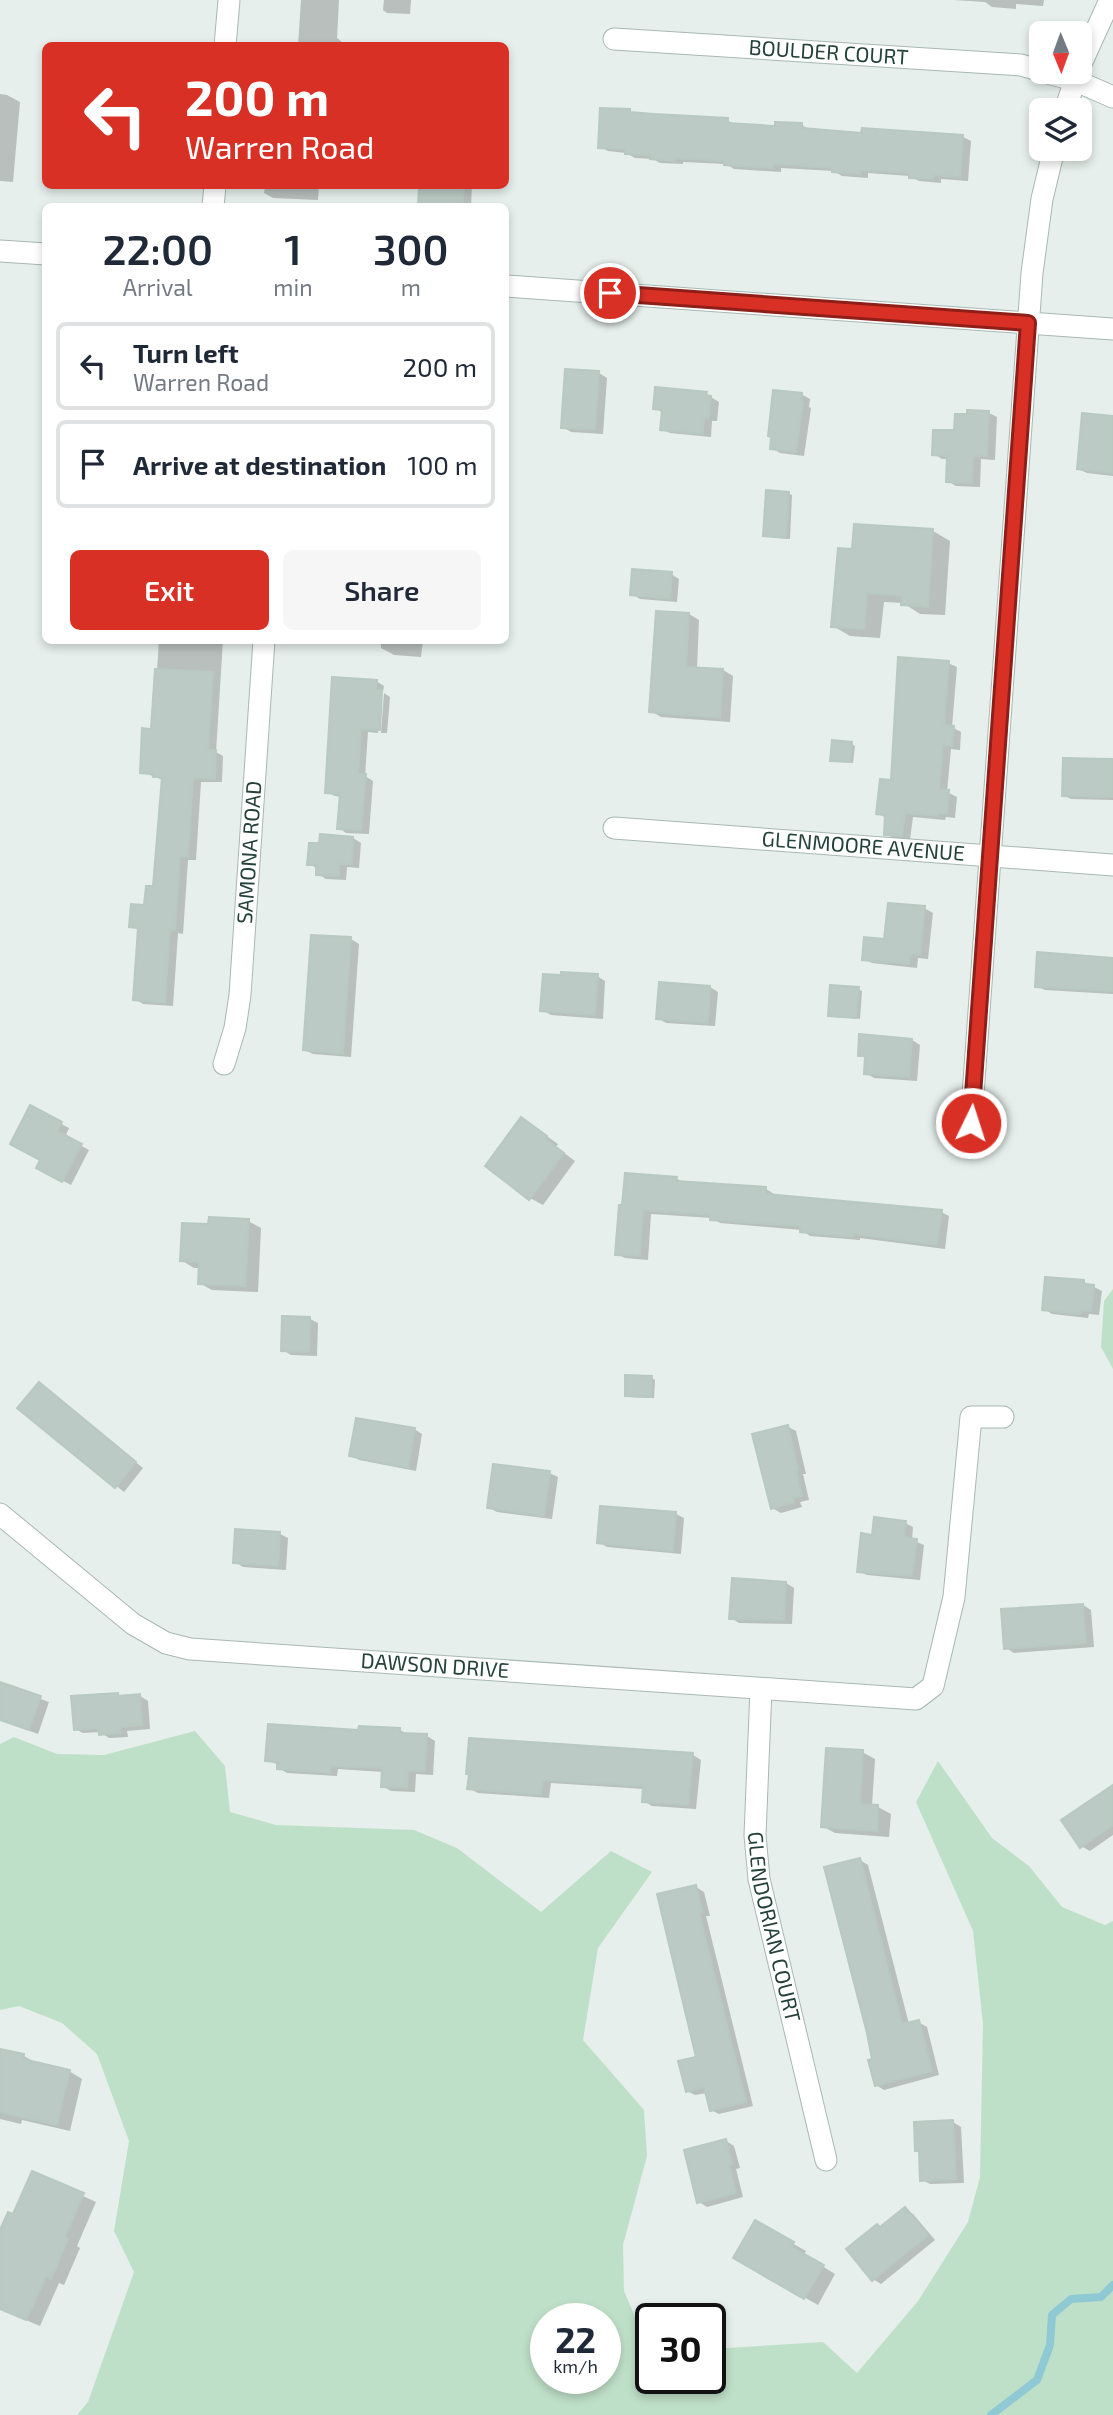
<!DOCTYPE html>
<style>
:root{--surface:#fff;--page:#f6f6f7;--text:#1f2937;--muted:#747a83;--line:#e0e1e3;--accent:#d93025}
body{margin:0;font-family:"Exo 2",sans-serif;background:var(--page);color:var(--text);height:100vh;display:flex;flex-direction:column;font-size:26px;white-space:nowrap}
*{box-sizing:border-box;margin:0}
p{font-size:23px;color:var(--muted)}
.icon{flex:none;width:38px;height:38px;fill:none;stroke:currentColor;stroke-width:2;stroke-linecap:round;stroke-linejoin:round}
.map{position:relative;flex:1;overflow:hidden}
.sheet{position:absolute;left:42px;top:203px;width:467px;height:441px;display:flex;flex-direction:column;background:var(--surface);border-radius:10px;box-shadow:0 4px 10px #0003}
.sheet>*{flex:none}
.banner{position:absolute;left:42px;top:42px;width:467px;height:147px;border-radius:10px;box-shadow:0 4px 10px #0003;background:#d93025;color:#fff;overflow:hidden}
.needle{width:46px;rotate:179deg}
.tools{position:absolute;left:1029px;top:21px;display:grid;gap:14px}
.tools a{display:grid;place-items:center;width:63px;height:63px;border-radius:10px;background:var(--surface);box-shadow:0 4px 10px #0003;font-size:35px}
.speed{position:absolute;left:530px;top:2303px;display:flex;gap:14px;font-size:35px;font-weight:700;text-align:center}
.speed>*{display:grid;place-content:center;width:91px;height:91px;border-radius:50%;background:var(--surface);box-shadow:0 4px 10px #0003;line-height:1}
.speed small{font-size:18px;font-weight:400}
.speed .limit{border:4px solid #111;border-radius:10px;background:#fff;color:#111}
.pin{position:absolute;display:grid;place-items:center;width:60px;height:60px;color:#fff;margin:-30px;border:4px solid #fff;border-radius:50%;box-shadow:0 2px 7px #0007}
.me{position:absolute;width:77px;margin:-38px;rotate:4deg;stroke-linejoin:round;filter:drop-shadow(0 0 5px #0008)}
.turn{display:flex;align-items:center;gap:24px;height:147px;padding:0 28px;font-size:32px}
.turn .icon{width:91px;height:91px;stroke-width:2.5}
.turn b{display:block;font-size:49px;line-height:60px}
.eta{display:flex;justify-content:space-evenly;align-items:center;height:119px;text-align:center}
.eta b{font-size:42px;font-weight:600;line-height:49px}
.action{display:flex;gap:14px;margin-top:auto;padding:14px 28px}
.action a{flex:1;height:80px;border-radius:10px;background:var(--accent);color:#fff;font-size:28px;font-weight:600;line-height:80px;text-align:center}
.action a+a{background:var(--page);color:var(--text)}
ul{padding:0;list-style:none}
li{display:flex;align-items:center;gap:21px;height:88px;margin:0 14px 10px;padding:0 14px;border:4px solid var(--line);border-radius:10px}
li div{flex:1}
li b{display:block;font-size:26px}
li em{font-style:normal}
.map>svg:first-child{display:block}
.green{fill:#bfe0c8;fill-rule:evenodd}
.shadow{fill:#0003}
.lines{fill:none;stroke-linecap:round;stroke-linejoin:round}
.stream{stroke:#8ec9d4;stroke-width:8}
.building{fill:#bbcac4;stroke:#b8c9c2;stroke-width:2}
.minor-casing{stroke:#a8b8b2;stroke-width:23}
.minor{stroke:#fff;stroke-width:21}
.route-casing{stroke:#8d1f18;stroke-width:18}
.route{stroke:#d93025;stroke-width:12}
.labels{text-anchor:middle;stroke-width:7;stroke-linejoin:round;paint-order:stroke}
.street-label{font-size:21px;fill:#24423a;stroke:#f7fbf9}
</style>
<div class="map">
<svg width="1113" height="2415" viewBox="0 0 1113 2415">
<rect width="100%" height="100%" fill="#e6efeb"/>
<g class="green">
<path d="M1113,1289V1369L1101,1347L1104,1301Z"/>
<path d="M195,1731L225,1766L230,1812L276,1825L414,1830L457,1848L541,1912L611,1851L652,1872L598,1948L583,2040L644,2110L647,2156L623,2245L624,2291L642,2333L651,2337V2378H710L711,2349L823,2342L857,2373L918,2301L968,2222L980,2177L983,2024L973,1931L916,1802L938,1761L992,1838L1029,1866L1062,1907L1105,1925L1113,1921V2415H77L88,2402L134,2272L114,2231L129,2141L97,2054L62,2023L19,2006L0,2010V1744L14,1737L57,1754L104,1755ZM546,2319H606V2378H546Z"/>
</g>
<g class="shadow">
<path d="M301,0H339L337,38L342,42V46H298Z"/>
<path d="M384,0H411L410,14L387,13L383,10Z"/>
<path d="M954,0H1044L1043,6L1016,4V9L992,7L985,2Z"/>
<path d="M0,94L7,95L20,102L13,182L0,181Z"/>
<path d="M630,111L635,114L727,120L737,126L776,128L802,125L810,130L863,135L963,137L971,141L968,181L941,179V183L919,181L910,176L868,173V178L842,176L834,171L781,168V172L734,169L726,164L683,162V164L660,163L653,159L635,158L626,153L608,151L600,147Z"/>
<path d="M265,186H319L318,200L273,198L264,193Z"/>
<path d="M421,186H472L471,206H422L420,205Z"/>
<path d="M599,373L607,378L603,434L571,432L563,427Z"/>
<path d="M706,394L719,402L717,421H712L711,437L670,433L662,429L663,413L655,408Z"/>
<path d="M801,394L810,399L809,407L811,408L804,456L780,453L772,448Z"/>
<path d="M989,413L997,417L995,460L981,459L980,487L956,486L947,481L948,459H942L934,454Z"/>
<path d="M1113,417V476L1087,473L1078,469Z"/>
<path d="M788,493L792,495L790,539L769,537L765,535Z"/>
<path d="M933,531L950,541L945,615L920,614L903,603L884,602L880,638L850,636L833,626L854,551Z"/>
<path d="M671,574L679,579L677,602L640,599L632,594Z"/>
<path d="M689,614L699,620L697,669L723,670L733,676L730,722L661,717L651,711Z"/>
<path d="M159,640H223L216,752L223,756L222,782H201L196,860H188L183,934L178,933L173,1006L143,1004L135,999L140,931L131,926L146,907L155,888L163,780L142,772L153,731Z"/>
<path d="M381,640H423L421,657L394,655L381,648Z"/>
<path d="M948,663L957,667L952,727L961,732L960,750L951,749L947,792L957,797L955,818L946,817L945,820L913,817L910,840L895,839L886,834L887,819L878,813Z"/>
<path d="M376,681L384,686L383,692H381L378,733L368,732L365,776L373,781L369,834L346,833L339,828L341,797L335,796L327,792Z"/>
<path d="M384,693L390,697L387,733H381Z"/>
<path d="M852,744L855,746L853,763L832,760Z"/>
<path d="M1113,761V800L1071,799L1063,795Z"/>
<path d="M353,838L361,843L359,868L347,867L346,880L326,879L318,874V869L309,864Z"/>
<path d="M924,908L933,913L928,959L918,958L917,968L872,963L863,959Z"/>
<path d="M313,937L351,939L359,944L351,1057L313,1054L305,1050Z"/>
<path d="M1113,959V994L1045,990L1037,986Z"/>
<path d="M597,976L605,981L603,1019L551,1015L542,1010Z"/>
<path d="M710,987L718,992L715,1026L666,1023L658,1018Z"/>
<path d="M858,989L862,991L860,1019L830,1015Z"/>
<path d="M912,1040L920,1045L917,1081L874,1078L866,1073L867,1059L860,1055Z"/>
<path d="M31,1108L69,1128L65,1137L89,1150L71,1185L38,1168L42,1160Z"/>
<path d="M522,1119L558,1144L556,1147L575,1161L543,1205L530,1198Z"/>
<path d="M676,1178L684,1183L766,1189L774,1194V1197L941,1212L949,1216L945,1249L860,1238V1240L810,1236L802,1230L720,1223L712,1218L651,1214L648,1260L625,1258L617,1254L620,1207Z"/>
<path d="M248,1221L261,1228L258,1292L212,1290L199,1283L200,1268H194L181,1260L210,1226Z"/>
<path d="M1084,1282L1102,1291L1099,1315L1089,1314L1088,1318L1052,1314L1044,1309Z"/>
<path d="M310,1319L318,1323L317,1356L291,1355L283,1350Z"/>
<path d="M652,1378L655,1380L654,1398L630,1397L627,1395Z"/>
<path d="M39,1384L143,1468L124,1492L20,1408Z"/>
<path d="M788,1427L796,1431L806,1474H803L809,1500L800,1502L802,1507L781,1513L772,1508Z"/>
<path d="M414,1429L422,1434L416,1471L359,1460L351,1455Z"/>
<path d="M549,1473L558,1477L552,1519L497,1512L488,1507Z"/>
<path d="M676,1514L684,1518L681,1554L607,1547L599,1542Z"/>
<path d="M905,1523L913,1527L912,1540L924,1545L920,1580L867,1575L858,1571L873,1537Z"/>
<path d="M280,1534L288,1538L286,1570L243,1567L235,1562Z"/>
<path d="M786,1583L794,1588L792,1624L739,1623L731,1618Z"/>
<path d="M1083,1605L1091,1610L1094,1647L1014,1653L1006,1648Z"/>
<path d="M0,1684L49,1702L38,1734L0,1720Z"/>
<path d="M117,1694L122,1697L140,1696L148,1701L150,1729L127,1731L128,1737L109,1738L100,1732L83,1733L75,1729Z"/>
<path d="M400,1730L409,1735L427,1736L435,1741L433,1775L416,1774L415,1792L391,1791L382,1786L383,1772L338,1769L337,1776L287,1773L279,1768V1765L267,1760L360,1732Z"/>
<path d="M862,1752L875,1759L872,1806L878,1807L891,1814L889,1837L835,1833L822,1826Z"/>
<path d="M693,1755L701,1760L696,1809L652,1806L644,1801V1789L551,1783L549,1798L478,1793L469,1788L470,1775L468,1773Z"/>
<path d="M1113,1787V1835L1090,1851L1081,1846Z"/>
<path d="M860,1860L868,1865L909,2024L918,2022L927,2027L939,2075L884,2090L876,2085Z"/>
<path d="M696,1887L704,1892L710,1916H706L753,2106L719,2114L711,2110L707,2093L695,2095L687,2091L698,2058Z"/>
<path d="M0,2050L24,2056L36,2063L69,2071L82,2079L70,2131L22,2120L21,2124L0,2119Z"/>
<path d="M953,2122L961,2127L964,2183L930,2184L922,2180L921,2152L917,2150Z"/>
<path d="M726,2141L734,2146L740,2168L736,2169L743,2197L707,2207L699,2202Z"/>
<path d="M33,2173L96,2202L77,2246L80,2248L64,2285L59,2283L40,2326L0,2309V2235L14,2216Z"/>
<path d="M905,2209L913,2214L935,2240L881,2284L873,2279L881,2228Z"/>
<path d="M756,2223L806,2251L804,2255L835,2274L818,2305L735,2258Z"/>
</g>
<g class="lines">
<path class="stream" d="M991,2415L1037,2380L1050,2345L1052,2315L1071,2299L1101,2297L1113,2285"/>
</g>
<g class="building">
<path d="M600,108L630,109V112L654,114L728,118V123L775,126V122L802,123V128L861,133L862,128L963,135L960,177L933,175V179L909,178V173L860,170V174L832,172V168L774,164L773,168L724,165V161L675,158V161L650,159L651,155L625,154V149L598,148Z"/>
<path d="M419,186H464L463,206H418Z"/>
<path d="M565,369L599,371L595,430L561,428Z"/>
<path d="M655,387L707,392L706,395L711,396L709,418L704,417L703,434L660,430L662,410L653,409Z"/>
<path d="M773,390L802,393L801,401L803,402L796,452L770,449L771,437L768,436Z"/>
<path d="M967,410L989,411L987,456H973L972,483L946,482L947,456L932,455L933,430H954L955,414H967Z"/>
<path d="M1082,413L1113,416V473L1077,469Z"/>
<path d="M766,490L789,492L786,538L763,536Z"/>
<path d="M854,524L933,529L928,607L901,605L902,596L867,593L864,629L831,627L838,548L852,549Z"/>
<path d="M632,569L672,572L670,599L630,595Z"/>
<path d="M656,611L689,613L686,667L723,669L720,718L649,712Z"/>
<path d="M898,657L949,661L944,725L954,726L952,746L943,745L939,789L949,790L947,814L938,813L937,816L905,813L902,836L884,835L885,815L876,814L880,779L891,780Z"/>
<path d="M155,669L213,672L208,750H216L215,779L193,778L188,857L180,856L175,930H170L165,1003L133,1000L138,928L129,927L131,904L144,905L146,886H153L162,777H153L154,774L140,773L142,728L151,729Z"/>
<path d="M332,677L377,680L376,690H382L380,730L361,729L358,774H366L361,830L337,829L340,794L325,793Z"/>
<path d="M832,740L852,742L850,762L830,761Z"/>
<path d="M1063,758L1113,759V797L1062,796Z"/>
<path d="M320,834L353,837L352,864H339V876L316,875V865H307L309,843H319Z"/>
<path d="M888,903L925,906L920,955L910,954L909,964L862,960L864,937L884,939Z"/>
<path d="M311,935L351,937L343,1054L303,1050Z"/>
<path d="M1037,952L1113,958V991L1035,987Z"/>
<path d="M561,972L598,974L595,1015L540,1011L543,974L561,975Z"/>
<path d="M659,982L710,986L708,1023L656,1019Z"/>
<path d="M830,985L859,987L856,1018L828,1016Z"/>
<path d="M859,1034L912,1039L909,1077L864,1074L865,1056H858Z"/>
<path d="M30,1105L62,1122L57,1131L82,1144L62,1182L36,1168L40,1160L10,1144Z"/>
<path d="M521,1117L547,1136L545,1139L564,1153L529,1200L485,1166Z"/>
<path d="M625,1173L677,1177L676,1181L766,1187V1194L942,1210L937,1245L852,1234V1237L800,1232V1226L710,1220V1215L643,1210L640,1256L615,1255L619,1205H622Z"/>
<path d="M209,1217L249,1219L245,1286L198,1284L199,1262L180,1261L182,1223L208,1224Z"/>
<path d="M1045,1277L1084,1280V1284L1094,1285L1091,1311L1081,1310L1080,1314L1042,1310Z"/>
<path d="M282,1316L310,1317L309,1352L281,1351Z"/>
<path d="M625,1375L652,1376L651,1397L625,1396Z"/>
<path d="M39,1382L136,1462L115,1488L17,1408Z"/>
<path d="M356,1418L415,1428L408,1468L349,1456Z"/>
<path d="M788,1425L798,1470H796L802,1496L793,1498L794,1502L771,1509L752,1434Z"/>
<path d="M493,1464L550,1471L544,1516L487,1508Z"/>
<path d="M600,1506L676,1512L673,1551L597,1543Z"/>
<path d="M874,1517L906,1521L904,1537L917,1539L912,1576L857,1572L861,1533L872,1535Z"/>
<path d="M235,1529L280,1532L278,1566L233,1563Z"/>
<path d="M732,1578L786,1582L784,1620L729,1619Z"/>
<path d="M1083,1604L1086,1643L1004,1649L1001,1609Z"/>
<path d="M0,1682L41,1696L29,1730L0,1720Z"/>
<path d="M118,1693V1696L140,1694L142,1725L120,1727V1733L99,1735L98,1728L74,1730L71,1696Z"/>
<path d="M268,1724L358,1730L359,1726L400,1728V1733L427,1734L425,1771H408L407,1788L381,1787L382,1768L330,1766V1773L277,1769V1762L265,1761Z"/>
<path d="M469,1738L693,1753L688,1805L642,1802L643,1786L543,1780L541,1795L467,1789L469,1774H466Z"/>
<path d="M826,1748L863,1750L860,1804L878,1805L877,1831L821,1827Z"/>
<path d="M1113,1785V1825L1080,1848L1061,1820Z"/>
<path d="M860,1858L902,2024L919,2020L932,2071L875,2086L868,2060L872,2059L867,2033L824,1867Z"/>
<path d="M696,1885L702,1912H699L746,2102L710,2111L704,2087L686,2092L678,2061L696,2057L657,1894Z"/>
<path d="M0,2049L24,2054L23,2059L70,2070L57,2125L0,2112Z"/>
<path d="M953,2120L956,2179L920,2181L919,2151H915L914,2122Z"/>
<path d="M726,2139L732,2164L729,2165L736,2193L697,2203L684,2150Z"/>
<path d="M32,2171L84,2193L65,2237L68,2239L51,2279L46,2277L26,2320L0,2309V2230L8,2212L13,2214Z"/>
<path d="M905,2207L928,2235L872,2281L846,2249L877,2224L880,2227Z"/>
<path d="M755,2220L794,2242L792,2247L824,2265L804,2299L733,2258Z"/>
</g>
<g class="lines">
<g class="minor-casing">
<g id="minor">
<path id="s1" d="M614,39L1021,65L1041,71"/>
<path d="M225,46L229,0"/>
<path d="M1080,66L1110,0"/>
<path d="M1044,72L1074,80L1113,97"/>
<path d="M1065,110L1078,72"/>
<path d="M213,206L215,186"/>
<path d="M0,251L46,254"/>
<path d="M506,286L1113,329"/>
<path id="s2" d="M614,828L1113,865"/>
<path id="s3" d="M224,1064L235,1028L240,995L264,640"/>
<path d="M971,1123L1032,273L1042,199L1054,149"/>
<path id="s4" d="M0,1514L133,1624L166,1643L190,1649L916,1699L933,1686L954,1597L971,1417H1003"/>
<path id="s5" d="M761,1689L755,1835L759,1879L826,2160"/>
</g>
</g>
<use href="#minor" class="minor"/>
</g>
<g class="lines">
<g class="route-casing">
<path id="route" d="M610,293L1028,323L971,1123"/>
</g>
<use href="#route" class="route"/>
</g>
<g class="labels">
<g class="street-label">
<text dy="7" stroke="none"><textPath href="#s1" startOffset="215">BOULDER COURT</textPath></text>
<text dy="7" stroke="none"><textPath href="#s2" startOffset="250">GLENMOORE AVENUE</textPath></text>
<text dy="7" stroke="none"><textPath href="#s3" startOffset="214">SAMONA ROAD</textPath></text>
<text dy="7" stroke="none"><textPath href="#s4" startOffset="481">DAWSON DRIVE</textPath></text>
<text dy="7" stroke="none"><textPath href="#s5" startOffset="240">GLENDORIAN COURT</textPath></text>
</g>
</g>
</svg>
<div class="tools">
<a><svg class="needle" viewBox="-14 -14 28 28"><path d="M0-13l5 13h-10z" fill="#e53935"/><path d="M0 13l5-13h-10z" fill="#747a83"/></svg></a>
<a><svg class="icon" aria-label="layers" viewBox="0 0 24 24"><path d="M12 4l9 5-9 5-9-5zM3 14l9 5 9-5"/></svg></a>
</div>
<div class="speed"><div>22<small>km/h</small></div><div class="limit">30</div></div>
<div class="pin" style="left:610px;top:293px;background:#d93025"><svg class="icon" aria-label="arrive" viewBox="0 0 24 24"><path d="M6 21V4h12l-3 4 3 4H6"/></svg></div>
<svg class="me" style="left:971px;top:1123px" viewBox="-20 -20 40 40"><circle r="17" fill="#d93025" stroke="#fff" stroke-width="3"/><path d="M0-11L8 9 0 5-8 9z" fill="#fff"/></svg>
<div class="banner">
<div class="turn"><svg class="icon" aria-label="left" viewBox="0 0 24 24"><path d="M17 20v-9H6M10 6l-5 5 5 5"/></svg><div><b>200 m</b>Warren Road</div></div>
</div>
<section class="sheet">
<div class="eta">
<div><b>22:00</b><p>Arrival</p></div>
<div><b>1</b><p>min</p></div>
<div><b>300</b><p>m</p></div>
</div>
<ul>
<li><svg class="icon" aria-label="left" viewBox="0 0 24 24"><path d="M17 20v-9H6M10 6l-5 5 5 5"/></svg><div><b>Turn left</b><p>Warren Road</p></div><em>200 m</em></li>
<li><svg class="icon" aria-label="arrive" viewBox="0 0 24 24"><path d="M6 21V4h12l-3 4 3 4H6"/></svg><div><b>Arrive at destination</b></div><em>100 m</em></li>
</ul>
<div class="action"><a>Exit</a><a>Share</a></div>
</section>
</div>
